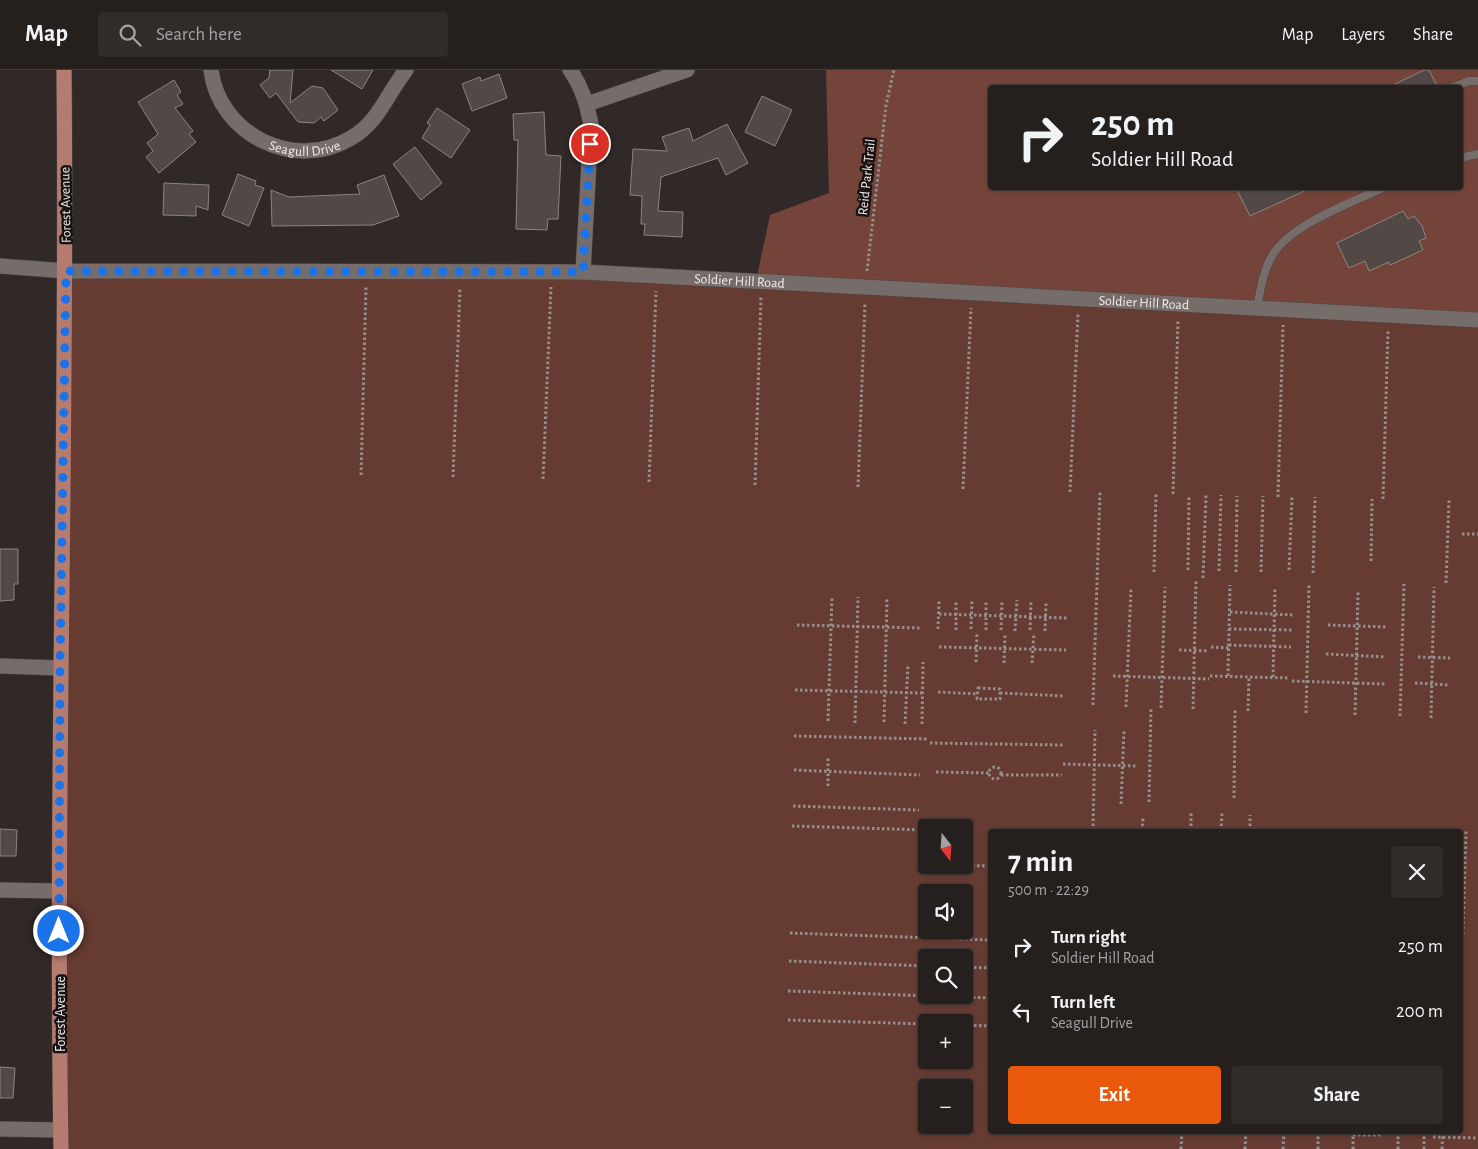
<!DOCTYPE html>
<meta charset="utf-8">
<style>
:root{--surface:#251f1d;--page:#312c2a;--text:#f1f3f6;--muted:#a3a2a4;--line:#423d3b;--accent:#ea580c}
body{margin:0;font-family:"Alegreya Sans",sans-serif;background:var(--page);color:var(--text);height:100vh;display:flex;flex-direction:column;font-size:19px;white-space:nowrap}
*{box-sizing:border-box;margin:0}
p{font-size:16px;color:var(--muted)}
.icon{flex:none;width:28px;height:28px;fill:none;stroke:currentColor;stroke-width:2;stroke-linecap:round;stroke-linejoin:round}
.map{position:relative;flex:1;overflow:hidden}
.details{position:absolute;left:988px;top:759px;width:475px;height:305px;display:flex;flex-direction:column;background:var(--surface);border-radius:5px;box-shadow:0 1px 4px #0004,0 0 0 1px var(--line)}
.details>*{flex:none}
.banner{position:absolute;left:988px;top:15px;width:475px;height:105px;border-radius:5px;box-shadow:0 1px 4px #0004,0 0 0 1px var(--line);background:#251f1d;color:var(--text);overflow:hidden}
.needle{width:32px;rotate:163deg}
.tools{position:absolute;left:918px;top:749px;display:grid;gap:10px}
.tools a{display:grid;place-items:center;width:55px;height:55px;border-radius:5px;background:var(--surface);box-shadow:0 1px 4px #0004,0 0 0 1px var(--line);font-size:25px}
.pin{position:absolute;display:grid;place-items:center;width:42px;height:42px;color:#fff;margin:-21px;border:2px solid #fff;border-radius:50%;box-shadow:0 1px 5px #0007}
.me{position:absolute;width:55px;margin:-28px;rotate:0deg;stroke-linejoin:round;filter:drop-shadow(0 0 4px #0008)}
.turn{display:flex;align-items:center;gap:18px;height:105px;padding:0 20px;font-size:22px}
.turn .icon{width:65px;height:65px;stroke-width:2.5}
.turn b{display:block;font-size:35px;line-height:42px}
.round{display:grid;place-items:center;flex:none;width:52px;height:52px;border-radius:5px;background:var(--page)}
.headline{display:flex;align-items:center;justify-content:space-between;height:85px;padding:0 20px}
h1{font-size:30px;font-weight:600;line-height:38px}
.button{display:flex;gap:10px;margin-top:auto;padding:10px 20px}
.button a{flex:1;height:58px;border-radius:5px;background:var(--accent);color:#fff;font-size:20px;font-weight:600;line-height:58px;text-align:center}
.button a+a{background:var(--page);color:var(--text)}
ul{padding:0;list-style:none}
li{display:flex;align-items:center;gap:15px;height:65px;padding:0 20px}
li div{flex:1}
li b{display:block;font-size:19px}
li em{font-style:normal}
header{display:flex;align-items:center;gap:30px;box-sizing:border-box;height:70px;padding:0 25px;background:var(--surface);border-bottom:1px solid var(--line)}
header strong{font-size:24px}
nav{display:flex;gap:28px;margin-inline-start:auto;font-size:18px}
.search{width:350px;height:45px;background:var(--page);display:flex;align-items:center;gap:12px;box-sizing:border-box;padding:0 18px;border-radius:5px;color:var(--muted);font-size:19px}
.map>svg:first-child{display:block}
.green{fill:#653b32;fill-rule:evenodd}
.forest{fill:#74443a;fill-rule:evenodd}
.building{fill:#524947;stroke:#8d8482}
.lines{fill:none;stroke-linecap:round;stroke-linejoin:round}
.lane-casing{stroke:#4c4644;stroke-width:9}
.street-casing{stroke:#4c4644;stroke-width:16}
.secondary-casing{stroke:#4c4644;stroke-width:16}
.primary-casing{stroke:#4c4644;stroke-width:16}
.path{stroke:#968f8e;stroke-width:3;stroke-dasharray:2.5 2.5;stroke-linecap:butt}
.lane{stroke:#766d6b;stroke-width:8}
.street{stroke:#766d6b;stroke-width:15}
.secondary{stroke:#766d6b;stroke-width:15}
.primary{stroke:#b67b6f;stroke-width:15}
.route{stroke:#1a73e8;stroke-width:9;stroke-dasharray:0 16.2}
.labels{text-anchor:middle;stroke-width:5;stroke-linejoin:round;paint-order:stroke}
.street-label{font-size:14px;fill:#f1ebea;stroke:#161212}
</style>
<header>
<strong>Map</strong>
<div class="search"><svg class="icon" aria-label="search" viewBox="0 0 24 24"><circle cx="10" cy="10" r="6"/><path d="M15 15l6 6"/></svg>Search here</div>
<nav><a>Map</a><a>Layers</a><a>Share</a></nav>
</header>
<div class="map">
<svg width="1478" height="1079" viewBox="0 0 1478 1079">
<rect width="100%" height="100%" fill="#312927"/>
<path class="green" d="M66,201L583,202L1478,250V1079H61ZM926,758H964V795H926ZM990,761H1460V1061H990ZM926,822H964V860H926ZM926,888H964V925H926ZM926,952H964V990H926ZM926,1018H964V1055H926Z"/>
<path class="forest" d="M826,0H1478V250L756,211L770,145L829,123ZM990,18H1460V118H990Z"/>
<g class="building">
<path d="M270,0H293L290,33L312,16L323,18L338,40L324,51L321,47L314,53L298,52L276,23L270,28L260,15L269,8Z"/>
<path d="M331,0H373L362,19Z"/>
<path d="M1424,0H1429L1438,18H1387Z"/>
<path d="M499,4L507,28L472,41L462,14L480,7L481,11Z"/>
<path d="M174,10L181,22L177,25L183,34L175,38L193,61L189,64L196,72L159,103L146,87L153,81L147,73L158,64L138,32Z"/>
<path d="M762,26L792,40L775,76L745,62Z"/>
<path d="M437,38L470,60L451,88L422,68L430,55L427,53Z"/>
<path d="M544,42L546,85L561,86L558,149H548L547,160L516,159L518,70H514L513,44Z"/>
<path d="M727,54L748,93L726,105L718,88L661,107L658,141L683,142L682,167L644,165L645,154H641L642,126L630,125L633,79L667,81L662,67L689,58L693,71Z"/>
<path d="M415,77L442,113L421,130L393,94Z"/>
<path d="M238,104L256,111L255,115L264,118L249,156L222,145Z"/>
<path d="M384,105L399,146L373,155L272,156L271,120L289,127L360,124L357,115Z"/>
<path d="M164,113L209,115L208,140L196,136V146L163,145Z"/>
<path d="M1236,118H1311L1250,146Z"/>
<path d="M1403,141L1408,149L1414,146L1422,156L1426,168L1419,171L1423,180L1390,195L1389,192L1369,201L1365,191L1349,198L1337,173Z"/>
<path d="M0,479H18V514H14V530L0,531Z"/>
<path d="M0,759L17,760L16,786H0Z"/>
<path d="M0,997L15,998L13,1028H0Z"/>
</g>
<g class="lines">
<g class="lane-casing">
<g id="lane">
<path d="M1451,18L1469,11H1478"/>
<path d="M1460,88L1478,84"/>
<path d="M1257,238C1260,222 1263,201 1272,186C1289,155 1351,133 1383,118"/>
</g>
</g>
<g class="street-casing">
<g id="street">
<path id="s1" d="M211,0C219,65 295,102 351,68C379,52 387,24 406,0"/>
<path d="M570,0C582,17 587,34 591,55L583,202"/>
<path d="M587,34L687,0"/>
<path d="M0,596L60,598"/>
<path d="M0,820L59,821"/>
<path d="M0,1059L60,1060"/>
</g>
</g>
<g class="secondary-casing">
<g id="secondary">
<path id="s2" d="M0,196L66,201L583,202L1478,250"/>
</g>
</g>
<g class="primary-casing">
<path id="primary" d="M61,1079C55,719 68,360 64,0"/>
</g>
<g class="path">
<path d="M867,201L886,35L894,0"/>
<path d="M361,405L366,217"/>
<path d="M453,407L460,217"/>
<path d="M543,409L551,217"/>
<path d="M649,412L656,221"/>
<path d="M755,415L761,227"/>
<path d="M858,417L865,233"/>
<path d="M963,419L971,238"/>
<path d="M1070,422L1078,244"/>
<path d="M1173,424L1178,250"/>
<path d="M1278,427L1283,255"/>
<path d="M1383,429L1388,260"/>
<path d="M1462,464H1478"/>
<path d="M1371,491L1372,429"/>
<path d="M1188,500L1189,425"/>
<path d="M1289,500L1292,427"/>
<path d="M1219,501L1221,425"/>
<path d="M1154,502L1156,424"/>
<path d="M1236,502L1237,426"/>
<path d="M1261,502L1263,426"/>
<path d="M1313,503L1315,427"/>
<path d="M1203,508L1206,425"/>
<path d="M1446,513L1449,430"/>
<path d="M1230,542L1293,545"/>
<path d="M939,544L1067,548"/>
<path d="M797,555L921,558"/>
<path d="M1328,555L1388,557"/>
<path d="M938,559L939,530"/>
<path d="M971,559L972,529"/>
<path d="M1229,559L1292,560"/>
<path d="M956,560V530"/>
<path d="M986,560V530"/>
<path d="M1001,560L1002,530"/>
<path d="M1030,560L1031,531"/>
<path d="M1015,561L1017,530"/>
<path d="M1045,561L1046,533"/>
<path d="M1229,575L1291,577"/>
<path d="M939,577L1066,580"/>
<path d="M1211,577L1229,578"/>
<path d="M1179,580L1209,581"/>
<path d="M1326,584L1386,587"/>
<path d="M1418,587L1450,588"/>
<path d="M976,592L977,562"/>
<path d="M1004,593L1005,565"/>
<path d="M1032,593L1034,563"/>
<path d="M1113,606L1209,609"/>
<path d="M1210,606L1290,608"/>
<path d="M1228,606L1230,515"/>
<path d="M1273,607L1275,517"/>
<path d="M1292,611L1386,614"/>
<path d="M1415,613L1449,615"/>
<path d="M978,618L1000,619V629H977Z"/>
<path d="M795,620L922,623"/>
<path d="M938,622L978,624"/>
<path d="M1000,623L1064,626"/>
<path d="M1093,635L1100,422"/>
<path d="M1126,637L1131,518"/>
<path d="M1161,638L1165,517"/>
<path d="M1193,639L1196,510"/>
<path d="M1248,641L1249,607"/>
<path d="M1306,643L1309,515"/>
<path d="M1355,645L1358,522"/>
<path d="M1400,646L1404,514"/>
<path d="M1431,648L1434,517"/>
<path d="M828,651L832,526"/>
<path d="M884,652L887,528"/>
<path d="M855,653L858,527"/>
<path d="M905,654L908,594"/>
<path d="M922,654L923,592"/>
<path d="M794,666L928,669"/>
<path d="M930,673L1063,675"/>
<path d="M1063,694L1136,696"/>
<circle cx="995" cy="703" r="6"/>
<path d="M794,700L920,705"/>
<path d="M936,702L989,703"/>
<path d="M1001,705H1062"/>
<path d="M828,716V687"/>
<path d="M1234,728L1235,640"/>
<path d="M1149,732L1151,637"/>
<path d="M1121,734L1124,660"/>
<path d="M793,736L919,740"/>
<path d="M792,756L926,760"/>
<path d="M1093,761L1095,660"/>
<path d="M1142,761L1143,748"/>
<path d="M1191,761V742"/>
<path d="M1221,761L1222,743"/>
<path d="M1250,761V745"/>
<path d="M1331,761V758"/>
<path d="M1398,761V757"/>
<path d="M927,795L990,796"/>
<path d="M790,863L990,870"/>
<path d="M1463,864L1466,760"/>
<path d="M789,891L926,896"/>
<path d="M964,897L990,898"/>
<path d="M788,921L990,928"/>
<path d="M788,950L926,954"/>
<path d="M964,955L990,956"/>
<path d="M1237,1061H1260"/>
<path d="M1413,1063H1434"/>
<path d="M1353,1065H1381"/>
<path d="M1433,1067L1478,1068"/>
<path d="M1181,1079L1182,1061"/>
<path d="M1245,1079L1246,1061"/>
<path d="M1283,1079L1284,1061"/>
<path d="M1318,1079V1061"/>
<path d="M1353,1079V1061"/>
<path d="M1398,1079V1061"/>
<path d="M1424,1079V1062"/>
<path d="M1442,1079L1443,1061"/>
</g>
<use href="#lane" class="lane"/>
<use href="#street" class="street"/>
<use href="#secondary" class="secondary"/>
<use href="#primary" class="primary"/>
</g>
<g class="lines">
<path class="route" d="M59,861L60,598L66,201L583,202L590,74"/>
</g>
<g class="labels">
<g class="street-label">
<text dy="5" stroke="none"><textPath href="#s1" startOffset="135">Seagull Drive</textPath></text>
<text transform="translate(866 107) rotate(-84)" y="5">Reid Park Trail</text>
<text transform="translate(65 135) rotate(-91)" y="5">Forest Avenue</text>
<text dy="5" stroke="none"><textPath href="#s2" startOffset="740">Soldier Hill Road</textPath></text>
<text dy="5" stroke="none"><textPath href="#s2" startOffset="1145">Soldier Hill Road</textPath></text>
<text transform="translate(60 944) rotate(-90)" y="5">Forest Avenue</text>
</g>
</g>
</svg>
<div class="tools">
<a><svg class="needle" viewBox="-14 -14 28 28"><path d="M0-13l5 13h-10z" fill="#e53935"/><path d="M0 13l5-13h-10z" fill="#a3a2a4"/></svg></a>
<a><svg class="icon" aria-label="sound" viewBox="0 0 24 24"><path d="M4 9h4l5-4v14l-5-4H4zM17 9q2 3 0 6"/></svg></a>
<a><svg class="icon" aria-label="search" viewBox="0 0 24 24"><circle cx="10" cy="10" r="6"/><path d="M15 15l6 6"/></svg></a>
<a>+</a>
<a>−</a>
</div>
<div class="pin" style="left:590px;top:74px;background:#d93025"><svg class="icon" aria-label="arrive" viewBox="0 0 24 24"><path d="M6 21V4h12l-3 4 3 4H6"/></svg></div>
<svg class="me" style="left:59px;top:861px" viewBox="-20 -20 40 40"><circle r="17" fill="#1a73e8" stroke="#fff" stroke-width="3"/><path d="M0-11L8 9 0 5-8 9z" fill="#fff"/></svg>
<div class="banner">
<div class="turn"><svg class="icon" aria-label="right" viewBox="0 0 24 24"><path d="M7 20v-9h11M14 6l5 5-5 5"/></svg><div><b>250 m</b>Soldier Hill Road</div></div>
</div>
<section class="details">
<div class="headline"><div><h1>7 min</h1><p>500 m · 22:29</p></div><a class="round"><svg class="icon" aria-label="close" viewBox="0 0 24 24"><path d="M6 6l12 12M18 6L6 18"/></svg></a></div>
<ul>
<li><svg class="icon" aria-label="right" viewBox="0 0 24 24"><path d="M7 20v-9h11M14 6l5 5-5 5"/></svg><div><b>Turn right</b><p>Soldier Hill Road</p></div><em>250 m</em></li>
<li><svg class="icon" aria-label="left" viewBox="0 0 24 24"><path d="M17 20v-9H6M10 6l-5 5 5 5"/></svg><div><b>Turn left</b><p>Seagull Drive</p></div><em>200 m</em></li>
</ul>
<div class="button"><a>Exit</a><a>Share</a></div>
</section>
</div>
